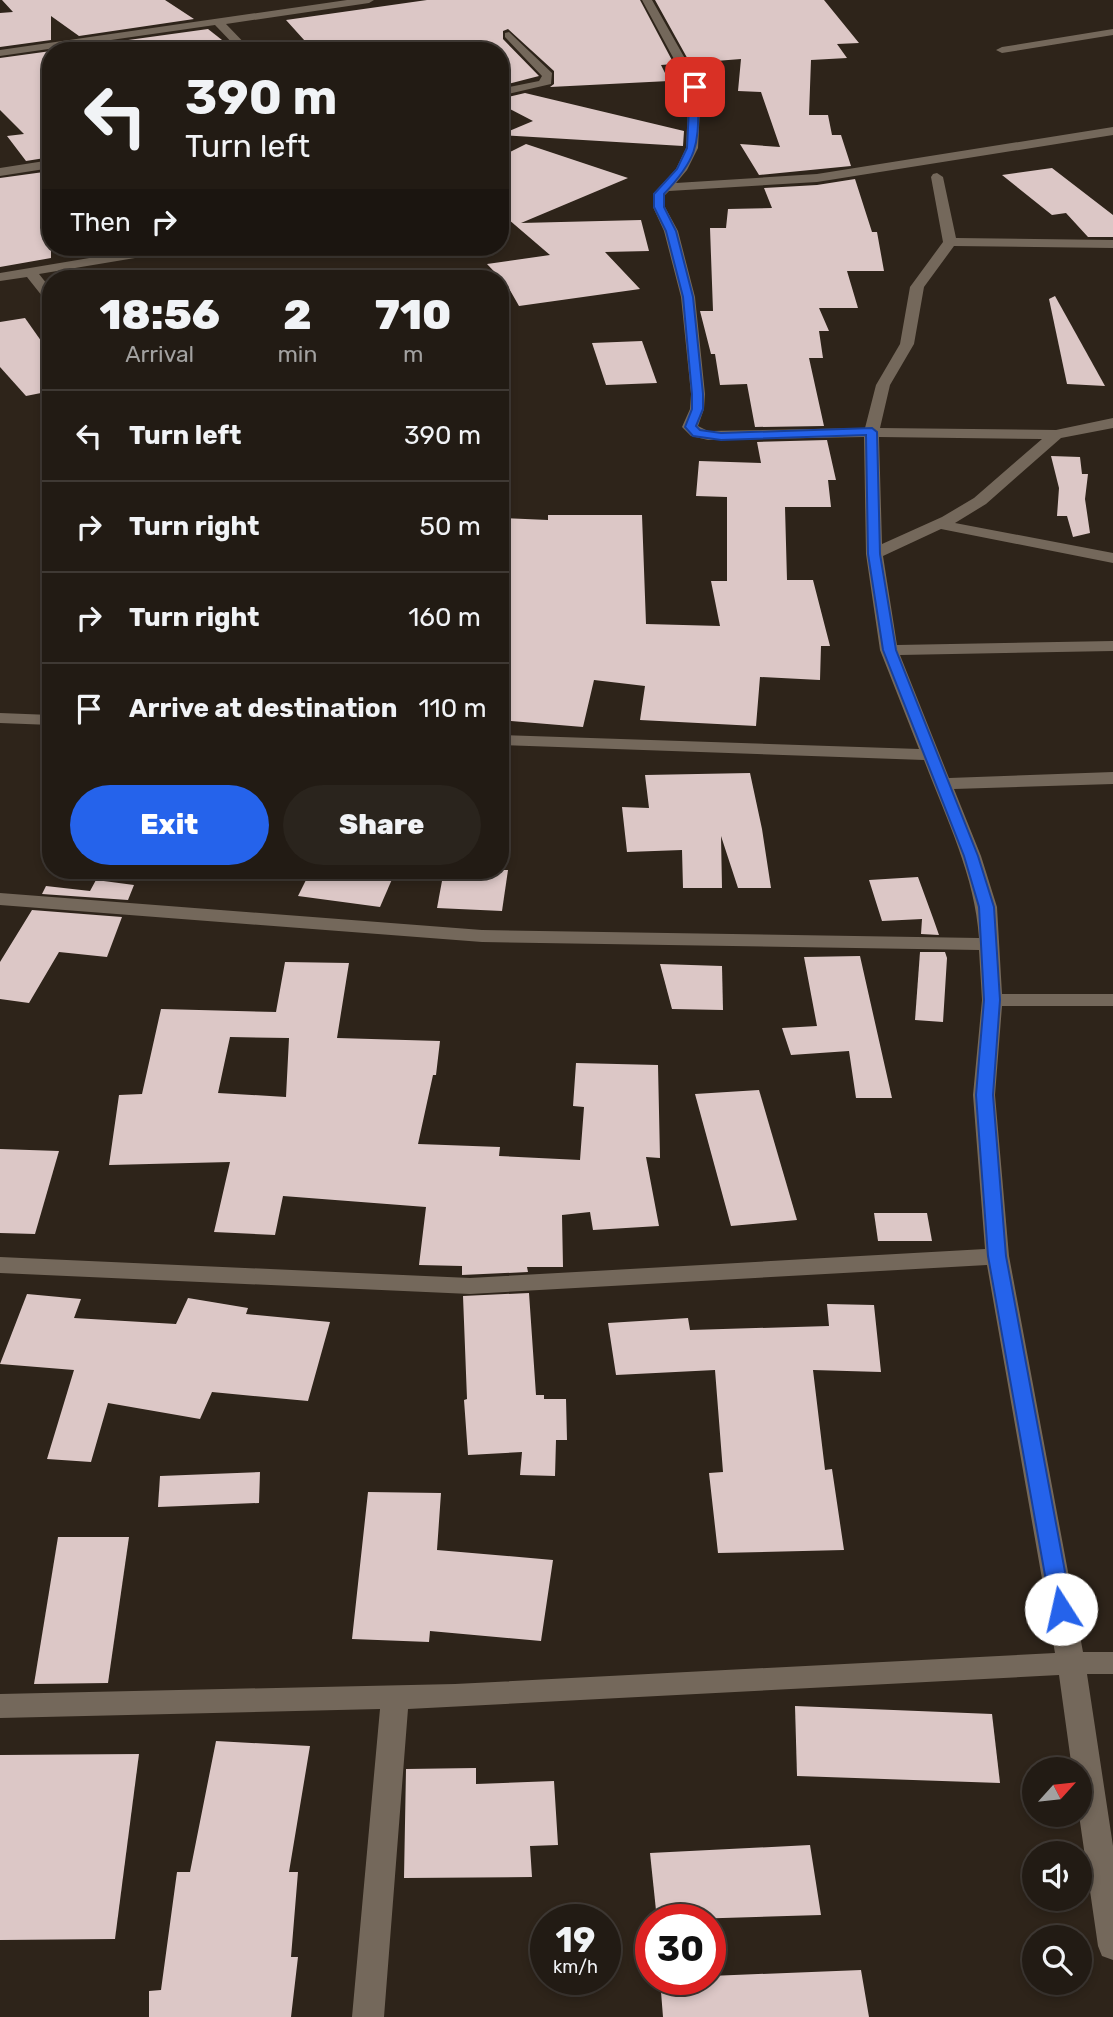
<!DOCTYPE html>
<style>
:root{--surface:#221b14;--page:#2a241d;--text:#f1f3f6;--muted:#a2a1a0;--line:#3f3934;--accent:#2563eb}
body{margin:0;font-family:Rubik,sans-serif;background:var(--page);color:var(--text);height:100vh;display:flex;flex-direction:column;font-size:26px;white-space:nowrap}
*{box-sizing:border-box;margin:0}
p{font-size:23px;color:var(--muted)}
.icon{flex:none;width:38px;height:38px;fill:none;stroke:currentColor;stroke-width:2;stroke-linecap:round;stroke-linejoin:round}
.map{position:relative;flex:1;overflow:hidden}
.drawer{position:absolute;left:42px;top:270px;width:467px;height:609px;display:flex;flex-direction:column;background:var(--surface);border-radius:28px;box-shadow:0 4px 10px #0003,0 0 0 2px var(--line)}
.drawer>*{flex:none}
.hud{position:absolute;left:42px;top:42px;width:467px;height:214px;border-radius:28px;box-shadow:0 4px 10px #0003,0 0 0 2px var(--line);background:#221b14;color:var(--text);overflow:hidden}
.needle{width:46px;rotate:63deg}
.tools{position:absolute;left:1022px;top:1757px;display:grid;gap:14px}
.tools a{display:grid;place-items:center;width:70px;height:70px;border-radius:50%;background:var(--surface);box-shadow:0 4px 10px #0003,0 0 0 2px var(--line);font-size:35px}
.speed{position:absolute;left:530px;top:1904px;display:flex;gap:14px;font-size:35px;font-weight:700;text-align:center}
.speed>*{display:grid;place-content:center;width:91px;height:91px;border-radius:50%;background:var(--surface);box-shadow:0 4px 10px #0003,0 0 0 2px var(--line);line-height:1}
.speed small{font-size:18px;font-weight:400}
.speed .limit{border:10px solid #d22;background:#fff;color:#111}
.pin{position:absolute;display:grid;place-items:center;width:60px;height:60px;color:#fff;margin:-30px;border-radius:14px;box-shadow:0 4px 10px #0006}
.me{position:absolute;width:77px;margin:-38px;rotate:350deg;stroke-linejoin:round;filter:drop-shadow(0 0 5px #0008)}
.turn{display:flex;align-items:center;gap:24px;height:147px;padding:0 28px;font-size:32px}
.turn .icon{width:91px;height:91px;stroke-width:2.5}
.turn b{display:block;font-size:49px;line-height:60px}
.then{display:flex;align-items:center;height:66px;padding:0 28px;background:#0003;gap:14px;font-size:26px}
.eta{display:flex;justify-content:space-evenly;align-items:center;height:119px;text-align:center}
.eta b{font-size:42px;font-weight:800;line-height:49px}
.cta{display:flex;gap:14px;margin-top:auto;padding:14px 28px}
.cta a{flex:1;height:80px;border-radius:42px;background:var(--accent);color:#fff;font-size:28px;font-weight:800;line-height:80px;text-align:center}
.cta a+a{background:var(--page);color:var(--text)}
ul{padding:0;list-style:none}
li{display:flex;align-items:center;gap:21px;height:91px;padding:0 28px;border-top:2px solid var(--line)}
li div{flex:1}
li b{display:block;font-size:26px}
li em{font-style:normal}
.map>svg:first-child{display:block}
.building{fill:#dcc7c6;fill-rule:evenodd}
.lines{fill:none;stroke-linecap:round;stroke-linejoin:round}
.minor{fill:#74685b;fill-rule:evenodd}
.route{fill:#2563eb;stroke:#184099;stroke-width:2}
</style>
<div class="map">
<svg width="1113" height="2017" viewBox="0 0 1113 2017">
<rect width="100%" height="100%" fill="#2e241a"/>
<g class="building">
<path d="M2,0H165L194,19L79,36L51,16V40L0,47V13L13,12Z"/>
<path d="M427,0H640L674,64L661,65L669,81L550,87L554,84V71L508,29L503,31V39L539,76L500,86V51H314L286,20Z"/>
<path d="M655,0H824L859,43L837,44L847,58L811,60L809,115H828L832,135H841L851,166L759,175L740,144L780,147L761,92L738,91L741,59L690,63Z"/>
<path d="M208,29L236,51H99L92,45Z"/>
<path d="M51,51V157L26,161L7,136L24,134L0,110V58Z"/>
<path d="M525,93L684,131L683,146L500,135L533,121L500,104V99Z"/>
<path d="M526,144L628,178L521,223L641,220L649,251L605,252L640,289L519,306L507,285L487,264L550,255L500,212V157Z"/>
<path d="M1052,168L1113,215V237H1088L1066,213L1052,215L1002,175Z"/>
<path d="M51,171V258L0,267V178Z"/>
<path d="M855,179L872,232H877L884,271H847L858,308H819L829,331H819L823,358H809L824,426L755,427L747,384L720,385L715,354H711L700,311H713L710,228H726L728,209L772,208L764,188L817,185Z"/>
<path d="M1055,296L1105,386L1067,384L1049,299Z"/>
<path d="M25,318L51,355V391L26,396L0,367V322Z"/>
<path d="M642,341L657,383L606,385L592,343Z"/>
<path d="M827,440L836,480H828L831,507H785L787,580H813L830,646H821L820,680L760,677L756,726L640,720L645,686L594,680L583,727L500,720V518L548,520V515H642L646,624L720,626L711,581H727V497L696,496L699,461L761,463L757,442Z"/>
<path d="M1051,456L1080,457L1082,474H1088L1085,499L1090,533L1073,537L1067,516H1057L1059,488Z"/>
<path d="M750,773L762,829L771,888H738L721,836L722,888H683L682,850L627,852L622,807L649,808L645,775Z"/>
<path d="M311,870H396L380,907L298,896Z"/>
<path d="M444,870H508L502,911L437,908Z"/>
<path d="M918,877L933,918L939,935L921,934L922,919L882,921L869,880Z"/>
<path d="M96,880L134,885L128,900L42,894L46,886L90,891Z"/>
<path d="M32,910L122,917L107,957L59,952L29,1003L0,999V962Z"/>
<path d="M920,952H945L947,958L943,1022L915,1020Z"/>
<path d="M860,956L892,1098H856L849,1051L791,1055L782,1028L817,1026L804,957Z"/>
<path d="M285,962L349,963L337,1038L440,1041L436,1075H433L418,1144L500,1147L499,1156L580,1160L584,1107L573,1106L576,1063L658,1065L660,1158L646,1157L659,1226L593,1230L590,1212L562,1215L563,1267H527L528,1272L462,1275V1266L419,1265L426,1207L283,1196L275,1235L214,1232L230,1162L109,1165L119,1095L142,1094L161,1009L276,1012ZM230,1037L289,1038L286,1097L218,1093Z"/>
<path d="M660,964L722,966L723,1010L672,1009Z"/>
<path d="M759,1090L797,1220L731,1226L695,1094Z"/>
<path d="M0,1149L59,1151L35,1234L0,1233Z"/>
<path d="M874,1213H927L932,1241H878Z"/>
<path d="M529,1293L536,1395H544V1399H566L567,1440H556L555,1476L520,1475L522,1452L468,1455L464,1400L467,1399L463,1296Z"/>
<path d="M27,1294L81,1299L74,1318L176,1324L188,1298L248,1308L246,1314L330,1322L308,1401L212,1392L200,1419L108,1403L91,1462L47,1459L74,1370L0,1364Z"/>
<path d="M827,1304L874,1305L881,1372L813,1370L825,1470L832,1469L844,1550L718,1553L709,1473L723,1472L715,1370L616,1375L608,1323L688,1318L690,1330L829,1326Z"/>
<path d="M260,1472L259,1503L158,1507L160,1476Z"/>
<path d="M368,1492L441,1493L437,1550L553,1560L541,1641L430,1631L429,1642L352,1639Z"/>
<path d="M58,1537H129L108,1683L34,1684Z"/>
<path d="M795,1706L992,1714L1000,1783L797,1776Z"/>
<path d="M216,1741L310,1746L289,1872H298L291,1957H298L291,2017H149V1991L161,1990L177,1872H190Z"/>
<path d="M139,1754L115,1939L0,1940V1755Z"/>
<path d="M476,1768V1784L554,1781L558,1845L530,1846L532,1877L404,1878L406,1769Z"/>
<path d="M810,1845L821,1915L657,1920L650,1853Z"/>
<path d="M861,1970L869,2017H663L660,1979H710V1976Z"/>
</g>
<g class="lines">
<g class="minor">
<path d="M347,0H374L369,3L226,24L252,51H240L215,25L0,56V50Z"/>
<path d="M642,0H652L701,87L698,148L687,170L676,183L817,174L1113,127V135L817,182L669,191L665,195V207L678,231L695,297L705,394L704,409L698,426L708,431L865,428L876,385L900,344L910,287L943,242L931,177L933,174L937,173L943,177L956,238L1113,240V248L954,246L924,287L914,344L890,385L880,428L1056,430L1113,418V428L1061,438L986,504L955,523L1113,553V563L941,529L883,556L897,645L1113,641V651L900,655L949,778L1113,772V784L954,789L981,856L997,907L1002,994H1113V1006H1002L995,1095L1009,1256L1083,1652H1113V1674H1087L1113,1846V1960L1102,1956L1098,1946L1079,1815L1080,1769H1072L1059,1675L408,1709L384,2017H352L380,1709L0,1718V1694L455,1684L1055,1653L987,1265L470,1294L0,1273V1257L470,1278L985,1249L973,1095L982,1000L979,950L482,942L0,905V893L482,930L979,938C975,876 946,818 924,760L500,745V735L919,749L880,650L866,554L864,437L708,440L691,436L682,427L690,409L691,394L681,297L664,231L653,207V194L676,169L686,148L689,87ZM879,437L1042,439L974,498L942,517L882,544Z"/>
<path d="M1113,29V35L1002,53L996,50L1002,47Z"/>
<path d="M509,32L552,73L551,84L500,96V89L539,81L542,76L505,37V33Z"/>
<path d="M51,160V168L0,176V168Z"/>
<path d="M155,247H184L177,251L39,274L51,289V302L46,301L27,277L0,281V273Z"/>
<path d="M0,713L51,715V725L0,723Z"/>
</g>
</g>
<path class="route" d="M695,85L699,87C697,141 703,153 664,194V207L676,231L693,297L703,394V409L696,426L700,430L721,433L872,428L877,432L880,554L896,650L978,856L994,907L1000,1000L993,1095L1006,1256L1072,1609L1069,1615L1061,1617L1054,1615L1051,1609L988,1256L976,1095L984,1000L979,907L964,856L883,650L868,554L866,435L721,440L693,436L685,427L692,409V394L683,297L666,231L654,207V194L677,169L687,148L690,87Z"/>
</svg>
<div class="tools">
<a><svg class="needle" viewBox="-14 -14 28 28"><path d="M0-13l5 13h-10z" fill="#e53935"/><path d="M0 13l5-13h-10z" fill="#a2a1a0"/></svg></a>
<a><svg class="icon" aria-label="sound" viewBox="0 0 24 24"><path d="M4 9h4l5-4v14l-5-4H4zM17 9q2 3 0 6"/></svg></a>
<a><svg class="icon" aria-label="search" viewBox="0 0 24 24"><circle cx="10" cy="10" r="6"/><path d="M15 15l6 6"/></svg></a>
</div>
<div class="speed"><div>19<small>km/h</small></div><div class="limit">30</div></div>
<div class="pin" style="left:695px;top:87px;background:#d93025"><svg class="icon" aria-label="arrive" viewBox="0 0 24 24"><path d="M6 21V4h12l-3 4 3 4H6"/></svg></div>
<svg class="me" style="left:1061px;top:1609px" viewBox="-20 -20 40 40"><circle r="19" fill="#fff"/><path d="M0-13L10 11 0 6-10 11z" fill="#2563eb"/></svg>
<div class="hud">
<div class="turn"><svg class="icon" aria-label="left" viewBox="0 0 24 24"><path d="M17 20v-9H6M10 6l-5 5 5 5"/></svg><div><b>390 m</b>Turn left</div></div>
<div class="then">Then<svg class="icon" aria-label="right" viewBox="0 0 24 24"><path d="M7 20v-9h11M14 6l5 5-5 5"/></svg></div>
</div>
<section class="drawer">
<div class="eta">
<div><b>18:56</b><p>Arrival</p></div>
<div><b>2</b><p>min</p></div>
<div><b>710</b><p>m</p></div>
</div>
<ul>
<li><svg class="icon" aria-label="left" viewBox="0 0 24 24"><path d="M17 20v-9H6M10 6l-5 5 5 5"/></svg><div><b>Turn left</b></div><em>390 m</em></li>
<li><svg class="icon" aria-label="right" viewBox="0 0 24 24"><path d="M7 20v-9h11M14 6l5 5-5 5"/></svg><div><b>Turn right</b></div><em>50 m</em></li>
<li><svg class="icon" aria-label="right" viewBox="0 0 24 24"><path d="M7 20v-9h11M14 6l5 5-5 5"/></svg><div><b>Turn right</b></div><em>160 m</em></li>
<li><svg class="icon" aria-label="arrive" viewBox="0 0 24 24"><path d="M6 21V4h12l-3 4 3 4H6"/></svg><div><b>Arrive at destination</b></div><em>110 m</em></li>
</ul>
<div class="cta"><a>Exit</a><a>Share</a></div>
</section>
</div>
